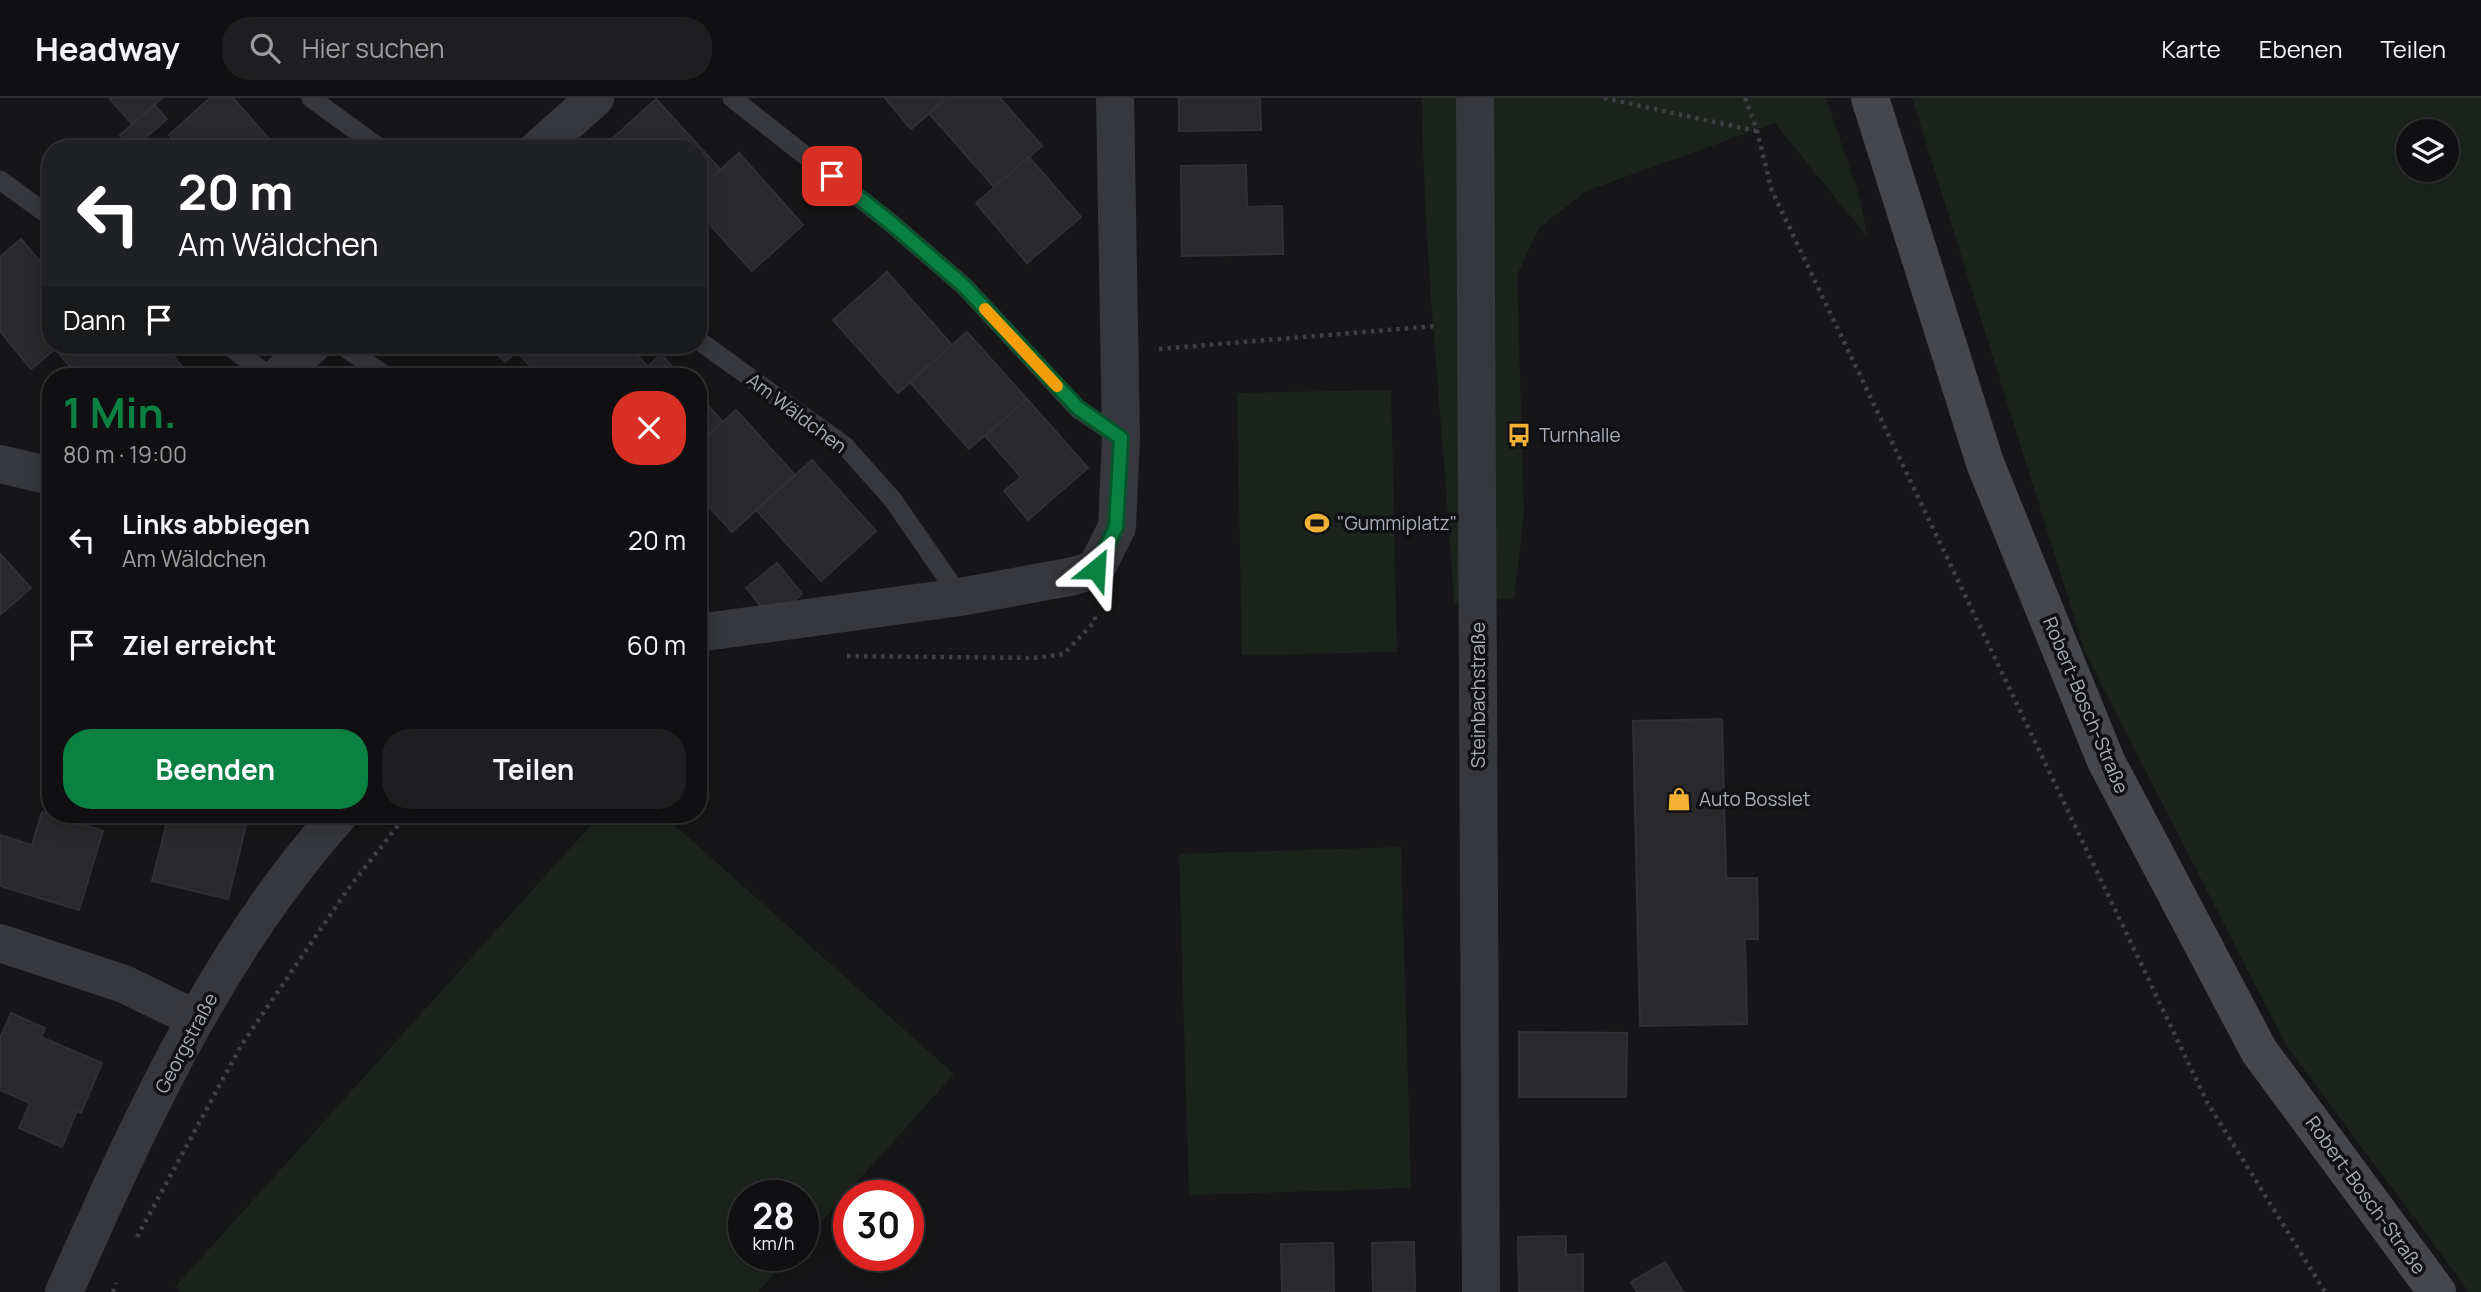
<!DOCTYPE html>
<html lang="de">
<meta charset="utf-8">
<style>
:root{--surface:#101012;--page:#1e1e20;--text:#f1f3f6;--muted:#9c9d9f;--line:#303032;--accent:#0b8043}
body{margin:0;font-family:Manrope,sans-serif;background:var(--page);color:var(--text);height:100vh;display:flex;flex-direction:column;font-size:26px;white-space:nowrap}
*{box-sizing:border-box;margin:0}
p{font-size:23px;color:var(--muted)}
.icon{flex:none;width:38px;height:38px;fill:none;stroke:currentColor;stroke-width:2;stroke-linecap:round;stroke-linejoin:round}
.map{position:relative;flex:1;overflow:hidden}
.details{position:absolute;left:42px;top:270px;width:665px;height:455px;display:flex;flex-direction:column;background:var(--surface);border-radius:28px;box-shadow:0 4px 18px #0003,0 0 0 2px var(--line)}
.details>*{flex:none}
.hud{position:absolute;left:42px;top:42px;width:665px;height:214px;border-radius:28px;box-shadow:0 4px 18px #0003,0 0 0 2px var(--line);background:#202124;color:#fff;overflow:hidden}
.tools{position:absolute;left:2396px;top:21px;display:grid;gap:14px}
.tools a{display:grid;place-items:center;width:63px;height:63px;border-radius:50%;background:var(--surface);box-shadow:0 4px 18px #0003,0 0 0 2px var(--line);font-size:35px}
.speed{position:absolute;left:728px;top:1082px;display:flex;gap:14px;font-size:35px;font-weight:700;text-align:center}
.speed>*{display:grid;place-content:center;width:91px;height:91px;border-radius:50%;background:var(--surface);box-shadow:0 4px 18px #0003,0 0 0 2px var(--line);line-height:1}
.speed small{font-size:18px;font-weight:400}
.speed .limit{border:10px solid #d22;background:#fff;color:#111}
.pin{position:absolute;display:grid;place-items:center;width:60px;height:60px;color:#fff;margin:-30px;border-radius:14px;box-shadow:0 4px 10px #0006}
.me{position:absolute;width:77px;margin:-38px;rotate:27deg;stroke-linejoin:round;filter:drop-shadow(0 0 5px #0008)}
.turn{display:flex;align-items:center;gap:24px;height:147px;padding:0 21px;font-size:32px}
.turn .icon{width:91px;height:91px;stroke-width:2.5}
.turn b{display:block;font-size:49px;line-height:60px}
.then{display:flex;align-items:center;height:66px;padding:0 21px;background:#0003;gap:14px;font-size:26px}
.round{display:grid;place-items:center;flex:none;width:74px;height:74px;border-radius:28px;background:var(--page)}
.summary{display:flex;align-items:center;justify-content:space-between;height:119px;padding:0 21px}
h1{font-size:42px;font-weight:700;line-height:52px;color:var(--accent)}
.cta{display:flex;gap:14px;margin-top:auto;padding:14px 21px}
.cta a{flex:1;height:80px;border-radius:28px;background:var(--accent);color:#fff;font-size:28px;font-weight:700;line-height:80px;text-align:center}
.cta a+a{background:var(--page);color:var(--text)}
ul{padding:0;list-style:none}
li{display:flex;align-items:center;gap:21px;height:105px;padding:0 21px}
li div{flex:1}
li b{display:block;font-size:26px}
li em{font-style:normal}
header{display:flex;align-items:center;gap:42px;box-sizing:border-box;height:98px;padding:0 35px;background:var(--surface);border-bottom:2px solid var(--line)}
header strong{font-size:33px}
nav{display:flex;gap:38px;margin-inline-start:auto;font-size:24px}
.search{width:490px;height:63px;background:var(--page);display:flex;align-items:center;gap:18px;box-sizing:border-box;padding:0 24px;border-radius:28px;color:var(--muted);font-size:26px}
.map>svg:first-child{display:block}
.green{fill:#1c231d;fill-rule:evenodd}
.building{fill:#29292c;stroke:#303034;stroke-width:2}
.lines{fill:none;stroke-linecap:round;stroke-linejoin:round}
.path{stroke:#3d3f44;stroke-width:4.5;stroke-dasharray:3.5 5;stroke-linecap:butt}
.lane{stroke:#37383d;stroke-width:19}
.street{stroke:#37383d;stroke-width:38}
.secondary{stroke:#45474d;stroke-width:38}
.route-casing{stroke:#07532c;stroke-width:18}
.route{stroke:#0b8043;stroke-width:12}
.slow{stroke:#f59e0b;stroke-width:12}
.labels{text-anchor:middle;stroke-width:7;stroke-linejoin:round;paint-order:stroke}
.street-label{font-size:19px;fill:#a8adb8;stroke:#111113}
.poi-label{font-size:19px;fill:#a8adb8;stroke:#111113;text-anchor:start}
</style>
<header>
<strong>Headway</strong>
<div class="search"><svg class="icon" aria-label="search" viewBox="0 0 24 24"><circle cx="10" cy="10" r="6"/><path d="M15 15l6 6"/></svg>Hier suchen</div>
<nav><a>Karte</a><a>Ebenen</a><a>Teilen</a></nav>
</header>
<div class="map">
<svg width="2481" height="1194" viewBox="0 0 2481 1194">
<rect width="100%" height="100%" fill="#161618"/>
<g class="green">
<path d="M1422,0H1826L1860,101L1868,140L1775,25L1586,93L1539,130L1517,177L1524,416L1514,500L1454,505C1444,337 1424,169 1422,0Z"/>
<path d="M1912,0H2481V1194H2469L2286,947L2085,554ZM2446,33V72H2408V33Z"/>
<path d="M1391,292L1397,554L1242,557L1237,295Z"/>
<path d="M601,716H662L954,976L803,1144V1097H744V1157H791L758,1194H181L175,1189Z"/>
<path d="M1401,749L1411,1090L1189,1097L1179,756Z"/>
</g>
<g class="building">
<path d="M109,0H162L132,26Z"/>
<path d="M210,0H233L271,43L262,51H181L169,37Z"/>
<path d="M885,0H947L911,31Z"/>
<path d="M947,0H1000L1042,48L994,89L929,15Z"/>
<path d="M1179,0H1260L1261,32L1179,33Z"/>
<path d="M656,1L721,72L698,92V51H607L604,48Z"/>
<path d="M154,7L167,21L133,51L120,37Z"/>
<path d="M739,55L803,127L752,173L698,114V92Z"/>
<path d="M1029,59L1081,119L1027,165L976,105Z"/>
<path d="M1246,67L1247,109L1282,108L1283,156L1182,158L1181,68Z"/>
<path d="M21,141L51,176V247H60L31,271L0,233V159Z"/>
<path d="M887,174L952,247L898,295L833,222Z"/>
<path d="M967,234L1027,301L969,351L910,284Z"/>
<path d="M60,247H164L190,278H78L55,251Z"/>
<path d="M489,247H525L505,264Z"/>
<path d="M525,247H628L648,269L637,278H540L517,254Z"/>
<path d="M661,256L681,278H637L648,269Z"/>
<path d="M698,297L723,324L698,346Z"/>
<path d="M1027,301L1088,370L1028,422L1004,393L1021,379L985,338Z"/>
<path d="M736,312L795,377L732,434L698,397V346Z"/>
<path d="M812,362L876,433L821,483L756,412Z"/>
<path d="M0,456L31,490L0,517Z"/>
<path d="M777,465L802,496L786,510L768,517L746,490Z"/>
<path d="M1722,621L1726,780H1757L1758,841H1745L1747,926L1640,928L1633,623Z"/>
<path d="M42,714L103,733L79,812L0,788V737L32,747Z"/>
<path d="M169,716H235L248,719L228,801L152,783Z"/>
<path d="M11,915L45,930L41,939L102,965L81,1015L77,1013L62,1049L19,1030L30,1005L0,992V940Z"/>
<path d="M1519,934L1627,935L1626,999H1519Z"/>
<path d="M1566,1138V1157L1583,1156V1194H1519L1518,1139Z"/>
<path d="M1414,1144L1415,1194H1373L1372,1145Z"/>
<path d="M1333,1145L1334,1194H1282L1281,1146Z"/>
<path d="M1665,1164L1683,1194H1637L1631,1184Z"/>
</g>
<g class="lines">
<g class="path">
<path d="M1604,0L1756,33"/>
<path d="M1745,0L1757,33L1772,93L2207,1004L2325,1194"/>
<path d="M1159,251L1436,228"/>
<path d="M847,558L1034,560L1064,556L1095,523V514"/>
<path d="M137,1139L242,946L348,791L407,716"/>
<path d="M113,1194L116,1185"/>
</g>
<g class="lane">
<path d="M311,0L381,51"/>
<path d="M732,0L891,125L964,188L1078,311L1121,340"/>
<path d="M0,82L51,119"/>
<path d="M698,242L845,348L893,402L960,499"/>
<path d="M227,247L270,278"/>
<path d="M341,247L386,278"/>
</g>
<g class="street">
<path d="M1475,0L1481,1194"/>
<path d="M538,51L595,0"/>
<path d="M279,278L312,247"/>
<path d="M0,366L51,378"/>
<path d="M698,535L960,499L1074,478L1096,471L1117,429L1121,340L1115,0"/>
<path d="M0,845L124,886L196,921"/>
<path d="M64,1194C139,1026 216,853 340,716"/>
</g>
<path class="secondary" d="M1870,0L1985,365L2106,663L2259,953L2437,1194"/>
</g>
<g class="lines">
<g class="route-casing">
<path id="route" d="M832,78L891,125L964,188L1078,310L1121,340L1116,429L1096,471"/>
</g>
<use href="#route" class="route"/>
<path class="slow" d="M985,211L1057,288"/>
</g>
<defs>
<g id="bus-bare" transform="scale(1.89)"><path d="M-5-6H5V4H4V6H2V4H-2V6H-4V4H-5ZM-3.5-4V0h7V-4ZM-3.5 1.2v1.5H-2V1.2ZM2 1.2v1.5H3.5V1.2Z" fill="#f2b134" stroke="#111113" stroke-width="2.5" paint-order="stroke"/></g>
<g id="stadium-bare" transform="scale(1.89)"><path d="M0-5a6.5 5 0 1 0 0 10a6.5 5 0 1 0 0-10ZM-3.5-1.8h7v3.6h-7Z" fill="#f2b134" stroke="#111113" stroke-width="2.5" paint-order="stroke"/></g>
<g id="shop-bare" transform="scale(1.89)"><path d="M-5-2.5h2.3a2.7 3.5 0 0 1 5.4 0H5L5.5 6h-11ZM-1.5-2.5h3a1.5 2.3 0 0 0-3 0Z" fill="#f2b134" stroke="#111113" stroke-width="2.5" paint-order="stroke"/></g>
</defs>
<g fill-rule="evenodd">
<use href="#bus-bare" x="1519" y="337"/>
<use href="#stadium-bare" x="1317" y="425"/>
<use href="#shop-bare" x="1679" y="701"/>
</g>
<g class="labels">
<g class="street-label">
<text transform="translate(797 315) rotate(37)" y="7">Am Wäldchen</text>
<text transform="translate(1478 597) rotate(-90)" y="7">Steinbachstraße</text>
<text transform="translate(2086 607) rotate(67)" y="7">Robert-Bosch-Straße</text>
<text transform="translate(186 945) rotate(-62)" y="7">Georgstraße</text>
<text transform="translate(2366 1097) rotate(54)" y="7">Robert-Bosch-Straße</text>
</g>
<g class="poi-label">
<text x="1539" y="344">Turnhalle</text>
<text x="1337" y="432">"Gummiplatz"</text>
<text x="1699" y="708">Auto Bosslet</text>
</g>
</g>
</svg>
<div class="tools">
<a><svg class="icon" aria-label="layers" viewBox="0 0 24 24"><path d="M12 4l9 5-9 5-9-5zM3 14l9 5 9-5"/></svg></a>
</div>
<div class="speed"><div>28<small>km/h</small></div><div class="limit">30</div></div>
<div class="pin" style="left:832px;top:78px;background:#d93025"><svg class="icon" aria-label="arrive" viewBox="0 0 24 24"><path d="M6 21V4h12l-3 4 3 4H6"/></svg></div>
<svg class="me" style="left:1096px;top:471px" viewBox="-20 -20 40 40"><path d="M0-17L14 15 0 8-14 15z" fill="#0b8043" stroke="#fff" stroke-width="4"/></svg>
<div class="hud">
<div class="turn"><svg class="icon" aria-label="left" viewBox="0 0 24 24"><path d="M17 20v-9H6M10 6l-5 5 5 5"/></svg><div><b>20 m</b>Am Wäldchen</div></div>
<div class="then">Dann<svg class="icon" aria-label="arrive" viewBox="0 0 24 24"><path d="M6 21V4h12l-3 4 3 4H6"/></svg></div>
</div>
<section class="details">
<div class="summary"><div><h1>1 Min.</h1><p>80 m · 19:00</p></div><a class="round" style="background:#d93025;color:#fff"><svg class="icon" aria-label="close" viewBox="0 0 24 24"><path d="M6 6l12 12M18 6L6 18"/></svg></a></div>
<ul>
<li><svg class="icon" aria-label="left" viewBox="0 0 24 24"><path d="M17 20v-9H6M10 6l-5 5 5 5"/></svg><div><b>Links abbiegen</b><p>Am Wäldchen</p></div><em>20 m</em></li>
<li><svg class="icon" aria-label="arrive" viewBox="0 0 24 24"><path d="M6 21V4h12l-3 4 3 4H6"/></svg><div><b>Ziel erreicht</b></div><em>60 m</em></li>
</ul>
<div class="cta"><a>Beenden</a><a>Teilen</a></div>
</section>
</div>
